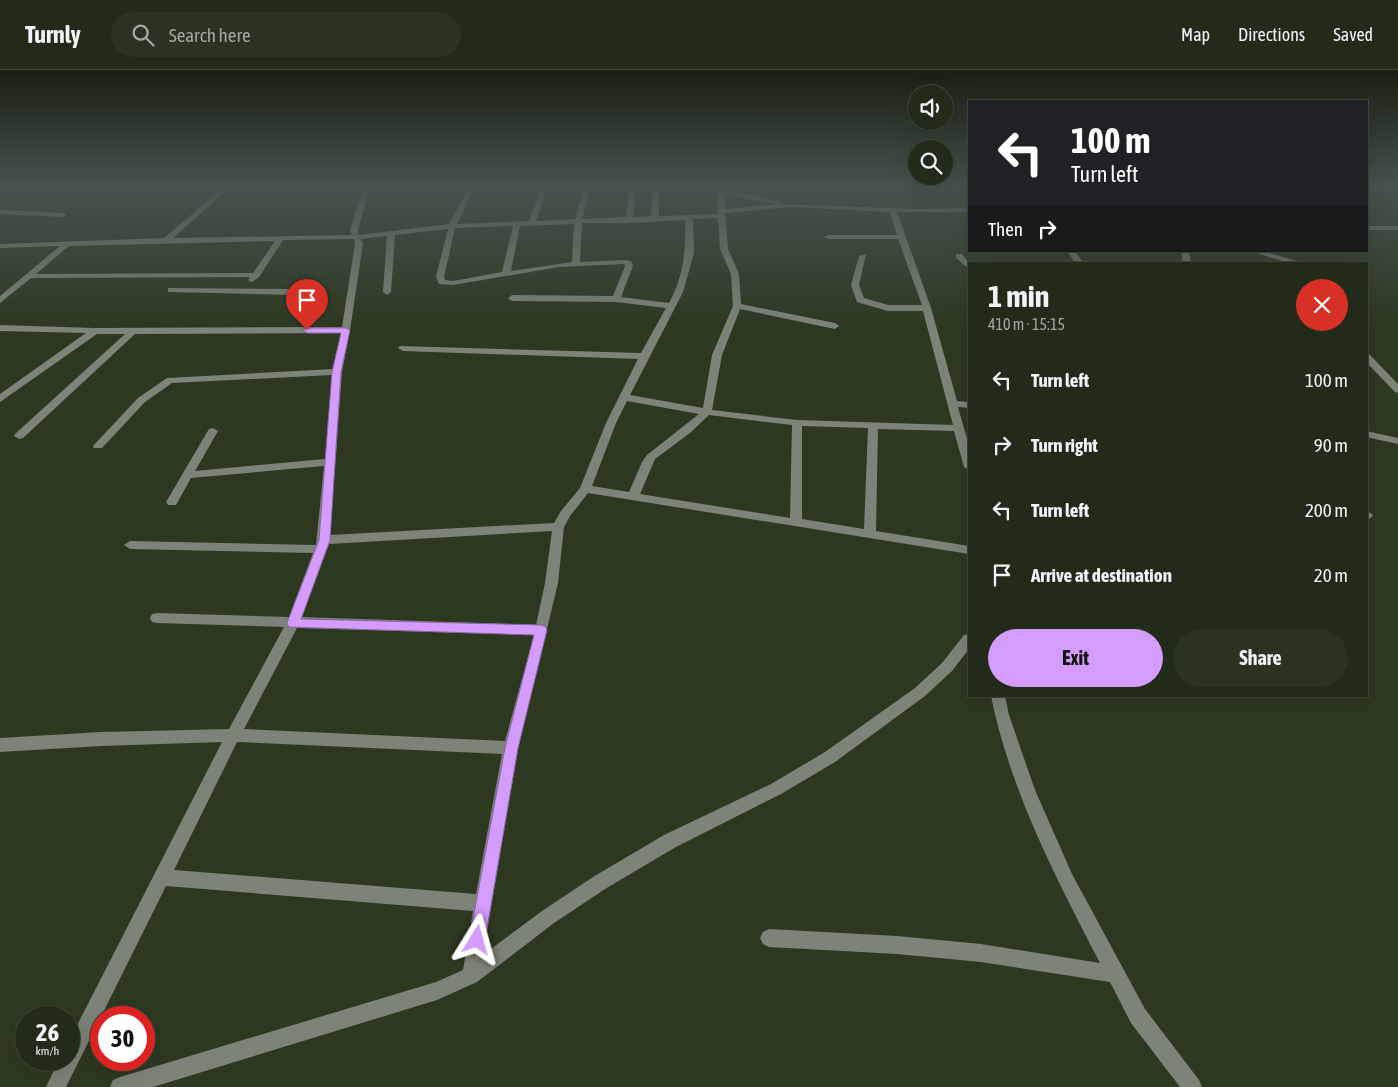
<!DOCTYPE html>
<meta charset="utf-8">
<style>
:root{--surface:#222a19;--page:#2a3222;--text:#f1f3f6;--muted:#a2a7a2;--line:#3f4638;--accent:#d39cfd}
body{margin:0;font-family:"Asap Condensed",sans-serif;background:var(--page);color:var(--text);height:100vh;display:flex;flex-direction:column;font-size:19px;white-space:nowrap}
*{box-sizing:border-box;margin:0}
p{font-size:16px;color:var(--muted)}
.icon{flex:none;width:28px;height:28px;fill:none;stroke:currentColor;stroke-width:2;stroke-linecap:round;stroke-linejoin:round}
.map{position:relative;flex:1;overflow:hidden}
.drawer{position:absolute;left:968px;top:192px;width:400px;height:435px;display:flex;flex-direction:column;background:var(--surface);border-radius:0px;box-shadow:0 5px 20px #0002,0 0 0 1px var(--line)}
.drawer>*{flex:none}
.guide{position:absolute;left:968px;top:30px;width:400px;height:152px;border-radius:0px;box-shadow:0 5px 20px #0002,0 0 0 1px var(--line);background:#202124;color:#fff;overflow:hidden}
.tools{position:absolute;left:908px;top:15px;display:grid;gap:10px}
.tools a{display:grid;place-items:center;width:45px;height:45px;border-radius:50%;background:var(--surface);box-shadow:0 5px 20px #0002,0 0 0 1px var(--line);font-size:25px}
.speed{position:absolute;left:15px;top:936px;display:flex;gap:10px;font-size:25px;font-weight:700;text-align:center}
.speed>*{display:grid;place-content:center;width:65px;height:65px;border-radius:50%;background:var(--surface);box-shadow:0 5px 20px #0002,0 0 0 1px var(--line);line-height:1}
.speed small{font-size:12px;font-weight:400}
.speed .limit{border:8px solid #d22;background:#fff;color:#111}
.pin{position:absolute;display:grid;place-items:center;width:42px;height:42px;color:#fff;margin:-51px -21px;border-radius:50% 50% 50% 0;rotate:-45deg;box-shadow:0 0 5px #0007}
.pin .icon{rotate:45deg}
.me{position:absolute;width:55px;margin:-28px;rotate:8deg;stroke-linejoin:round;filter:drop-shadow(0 0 4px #0008)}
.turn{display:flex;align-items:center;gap:18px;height:105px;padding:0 20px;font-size:22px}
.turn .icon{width:65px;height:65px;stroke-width:2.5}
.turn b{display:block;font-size:35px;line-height:42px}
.then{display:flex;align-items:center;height:48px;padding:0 20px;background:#0003;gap:10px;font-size:19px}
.round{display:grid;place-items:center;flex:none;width:52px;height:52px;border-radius:26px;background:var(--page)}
.head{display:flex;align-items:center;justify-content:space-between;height:85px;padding:0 20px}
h1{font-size:30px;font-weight:700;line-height:38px}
.primary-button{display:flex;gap:10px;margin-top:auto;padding:10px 20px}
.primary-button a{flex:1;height:58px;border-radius:30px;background:var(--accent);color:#111;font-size:20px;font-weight:700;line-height:58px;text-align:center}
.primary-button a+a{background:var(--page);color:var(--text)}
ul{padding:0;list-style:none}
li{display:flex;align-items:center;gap:15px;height:65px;padding:0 20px}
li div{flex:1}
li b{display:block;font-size:19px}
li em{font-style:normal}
header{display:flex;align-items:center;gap:30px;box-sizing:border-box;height:70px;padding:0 25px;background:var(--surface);border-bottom:1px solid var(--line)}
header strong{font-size:24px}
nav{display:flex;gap:28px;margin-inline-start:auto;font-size:18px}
.search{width:350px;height:45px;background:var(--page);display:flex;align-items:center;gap:12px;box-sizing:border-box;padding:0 18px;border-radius:28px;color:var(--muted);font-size:19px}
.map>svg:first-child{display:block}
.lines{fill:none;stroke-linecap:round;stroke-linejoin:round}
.minor{fill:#7d8378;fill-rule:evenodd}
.route{fill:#d39cfd;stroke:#8965a4}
</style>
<header>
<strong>Turnly</strong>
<div class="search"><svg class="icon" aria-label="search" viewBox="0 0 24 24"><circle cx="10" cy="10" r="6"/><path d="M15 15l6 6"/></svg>Search here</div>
<nav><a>Map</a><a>Directions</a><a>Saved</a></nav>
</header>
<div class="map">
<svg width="1398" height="1017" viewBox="0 0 1398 1017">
<rect width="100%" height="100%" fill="#2d3821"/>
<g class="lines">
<g class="minor">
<path d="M0,115L80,118L83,120L80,122L0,117Z"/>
<path d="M226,115H233L173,168L352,165L350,160L364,115H370L358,160L359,165L449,154L470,115H476L457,154L529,151L542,115H548L536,151L575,149L585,115H591L582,149L626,147L630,115H636L633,147L651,146L653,115H659V146L718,144L717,115H723L724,120L780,131L782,132L779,134L918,139L969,138V142H897L931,238L957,331L969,332V338L958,337L969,376V400L964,397L954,361L878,359L876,461L969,476V484L588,423L570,446L564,457L558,513L518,679L483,885L542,841L593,807L664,765L771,714L825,682L915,618L942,593L964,565L969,564V579L952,601L925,626L835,692L781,724L676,777L605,819L554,853L477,912L437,930L153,1017H110L113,1010L120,1007L436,912L463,900L473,841L166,816L66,1017H46L59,990H69V971L222,672L101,676L0,682V668L101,662L229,659L284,557L157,553L152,552L150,548L152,544L157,543L289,547L313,483L130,479L124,475L130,471L316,475L324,396L191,408L176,435H168L166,432L209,359L213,358L218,361L195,401L325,389L332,305L172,313L145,332L102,378H94L93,376L138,328L167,308L333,299L341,263L135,264L23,368L19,369L14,366L15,364L125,264H97L0,332V324L86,263L0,261V255L95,258L342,257L355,174L354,169L283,170L259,207L252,212L248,210L250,207L31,208L0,233V226L60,176L2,178H0V174L164,168ZM724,125L777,134L725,139ZM790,137L890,142L897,165H828L824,167L828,169H898L922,235H888L864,228L859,215L866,184L859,186L851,215L857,232L888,241H923L953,355L797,350L712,340L722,285L740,239L835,259L839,256L835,253L741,234L739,204L728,179L725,143ZM718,148L720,179L731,204L733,236L712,285L703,338L630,325L683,222L694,183L693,149ZM685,150C686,181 684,205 669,233L621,227L633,196L631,191L624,190L580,192L582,153H629ZM574,154L572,192L511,201L520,156ZM513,156L502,202L453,211L445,210L444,207L455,158ZM448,159L436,207L439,214L453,215L559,197L624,194L625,196L613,226L512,225L508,228L512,231L616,232L666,238L641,283L400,276L398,278L403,281L638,289L606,353L580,418L561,441L554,453L330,465L342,302L350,260L363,174L361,169L387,166L383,222L387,225L391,222L395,165ZM275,171L253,203L36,204L69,176ZM627,331L699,344L647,385L642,392L629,422L592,416L616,353ZM709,345L792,355L790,448L640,424L655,389L690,363ZM802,356L868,358L864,459L802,449ZM552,461L545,513L536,555L302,547L329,474ZM297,558L534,565L505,671L244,659ZM237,672L502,684L476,824L174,800Z"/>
<path d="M0,140L63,143L67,145L63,147L0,144Z"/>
<rect x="1366" y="156" width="32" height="4"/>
<path d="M1067,181H1075L1084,194H1076Z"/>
<path d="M1181,181H1189L1191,194H1183Z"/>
<path d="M1249,181H1263L1307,194H1293Z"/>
<path d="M956,184H962L970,194H969V199L956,188Z"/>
<path d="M168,218L292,219L296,222L292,225L171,222H168Z"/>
<path d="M1366,283L1369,284L1398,314V323L1395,322L1366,292Z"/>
<path d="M1366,361L1398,368V374L1366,367Z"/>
<path d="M1366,440L1373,445L1371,448L1366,449Z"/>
<path d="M991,626H1005L1009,645L1035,720L1072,804L1145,939L1199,1010L1202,1017H1180L1131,953L1110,912L981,892L897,884L769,877L763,874L760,868L763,862L769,859L897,866L981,874L1100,893C1056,808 1010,720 991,626Z"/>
</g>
</g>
<linearGradient id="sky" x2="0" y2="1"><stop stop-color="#191f12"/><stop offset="0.45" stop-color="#46534e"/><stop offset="1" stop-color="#46534e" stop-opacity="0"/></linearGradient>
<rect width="1398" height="257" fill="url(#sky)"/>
<path class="route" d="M346,258L350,260L341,302L330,470L301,549L541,555L546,557L547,560L518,678L485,870L482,875L477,878L471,875L469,870L505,678L534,565L289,557L287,553L319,470L332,302L341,263H307L303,260L307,258Z"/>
</svg>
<div class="tools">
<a><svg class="icon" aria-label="sound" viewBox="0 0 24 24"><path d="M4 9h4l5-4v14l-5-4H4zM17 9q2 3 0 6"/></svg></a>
<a><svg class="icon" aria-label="search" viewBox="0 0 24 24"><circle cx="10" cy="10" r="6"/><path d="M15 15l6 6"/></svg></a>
</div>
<div class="speed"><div>26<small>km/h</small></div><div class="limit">30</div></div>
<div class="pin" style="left:307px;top:260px;background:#d93025"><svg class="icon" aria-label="arrive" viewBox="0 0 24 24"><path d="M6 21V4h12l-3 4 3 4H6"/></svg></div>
<svg class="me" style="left:477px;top:870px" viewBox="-20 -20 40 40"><path d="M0-17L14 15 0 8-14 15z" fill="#d39cfd" stroke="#fff" stroke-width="4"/></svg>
<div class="guide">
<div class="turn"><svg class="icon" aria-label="left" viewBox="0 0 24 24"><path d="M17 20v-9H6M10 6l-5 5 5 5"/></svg><div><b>100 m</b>Turn left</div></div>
<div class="then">Then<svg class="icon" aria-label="right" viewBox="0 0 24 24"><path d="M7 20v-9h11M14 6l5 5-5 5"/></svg></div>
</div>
<section class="drawer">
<div class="head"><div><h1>1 min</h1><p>410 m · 15:15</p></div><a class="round" style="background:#d93025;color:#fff"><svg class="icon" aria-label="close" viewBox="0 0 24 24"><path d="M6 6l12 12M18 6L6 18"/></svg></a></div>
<ul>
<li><svg class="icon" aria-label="left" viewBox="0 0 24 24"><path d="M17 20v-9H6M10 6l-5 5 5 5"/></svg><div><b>Turn left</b></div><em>100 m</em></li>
<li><svg class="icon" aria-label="right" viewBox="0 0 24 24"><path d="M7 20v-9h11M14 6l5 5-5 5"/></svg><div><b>Turn right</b></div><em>90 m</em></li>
<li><svg class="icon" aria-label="left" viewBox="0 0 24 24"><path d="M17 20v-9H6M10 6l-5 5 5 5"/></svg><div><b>Turn left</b></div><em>200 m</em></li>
<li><svg class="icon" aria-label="arrive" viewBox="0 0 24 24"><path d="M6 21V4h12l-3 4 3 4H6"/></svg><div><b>Arrive at destination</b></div><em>20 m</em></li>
</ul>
<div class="primary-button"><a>Exit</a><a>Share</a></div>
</section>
</div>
